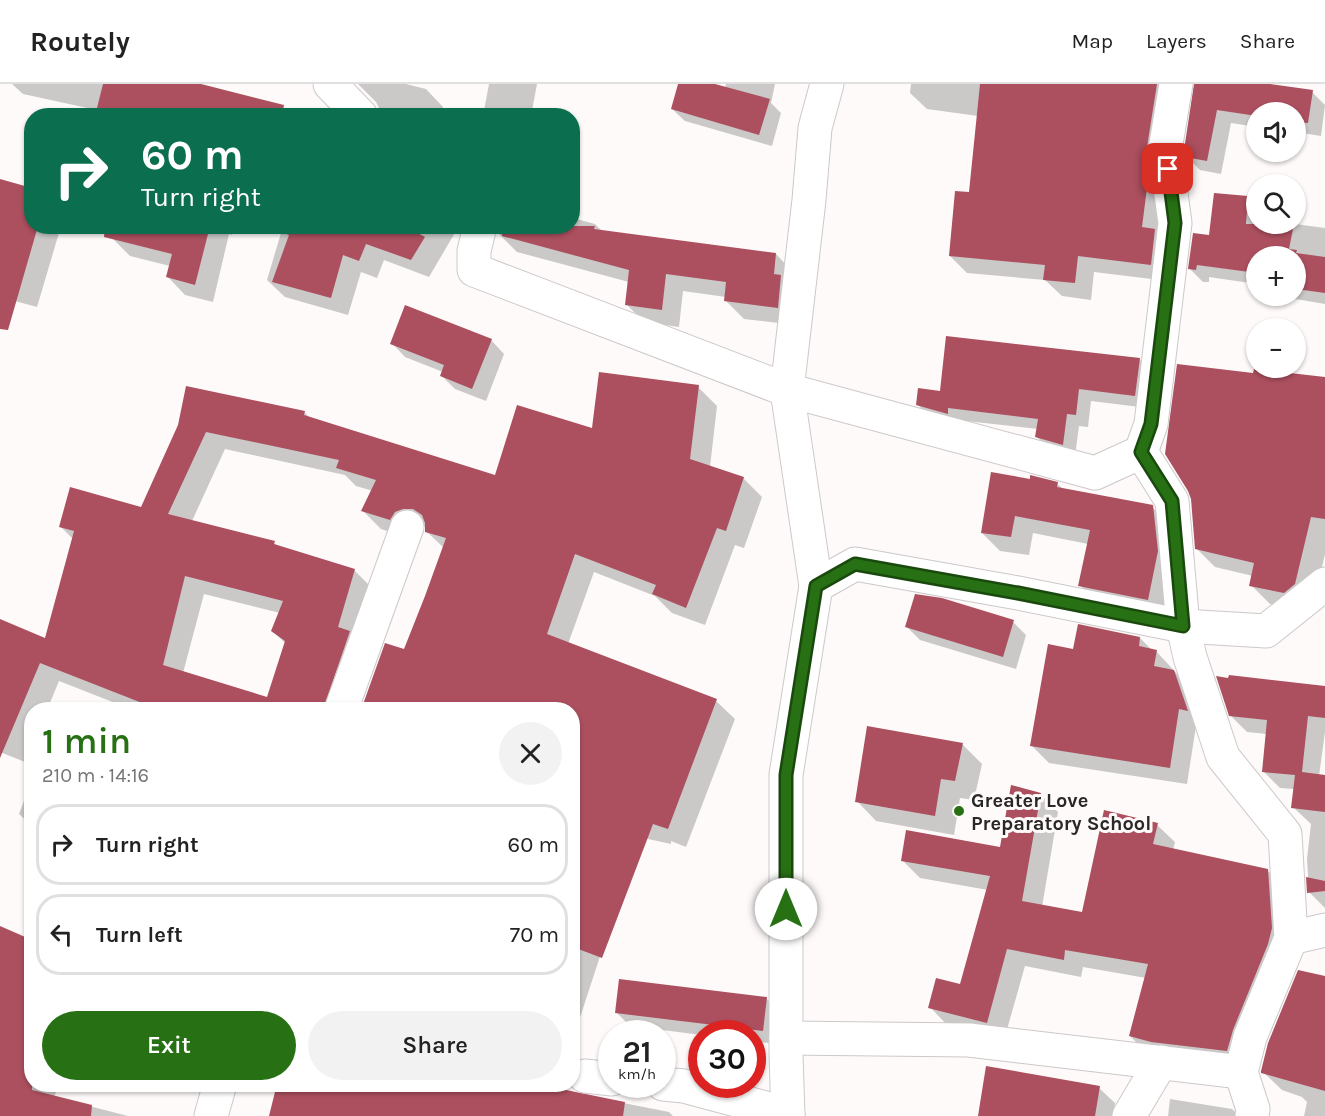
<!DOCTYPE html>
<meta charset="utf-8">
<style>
:root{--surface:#fff;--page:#f2f2f2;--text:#222;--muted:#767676;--line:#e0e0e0;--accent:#277114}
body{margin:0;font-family:Karla,sans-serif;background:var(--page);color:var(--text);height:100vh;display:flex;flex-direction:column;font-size:22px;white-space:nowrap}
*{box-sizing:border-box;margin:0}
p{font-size:20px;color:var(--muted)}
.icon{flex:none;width:33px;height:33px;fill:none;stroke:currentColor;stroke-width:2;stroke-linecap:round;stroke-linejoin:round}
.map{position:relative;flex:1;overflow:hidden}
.details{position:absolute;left:24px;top:618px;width:556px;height:390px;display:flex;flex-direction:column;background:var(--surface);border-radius:24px;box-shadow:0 2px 4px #0004}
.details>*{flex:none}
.banner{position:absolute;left:24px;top:24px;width:556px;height:126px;border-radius:24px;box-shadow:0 2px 4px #0004;background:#0b6e4f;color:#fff;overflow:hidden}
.tools{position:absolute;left:1246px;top:18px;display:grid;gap:12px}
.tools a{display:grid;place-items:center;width:60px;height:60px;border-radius:50%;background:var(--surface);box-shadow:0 2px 4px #0004;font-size:30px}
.speed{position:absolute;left:598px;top:936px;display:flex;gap:12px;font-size:30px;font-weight:700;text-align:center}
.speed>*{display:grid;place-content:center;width:78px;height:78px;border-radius:50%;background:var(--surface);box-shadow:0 2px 4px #0004;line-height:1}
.speed small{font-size:15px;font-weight:400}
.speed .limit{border:9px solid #d22;background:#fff;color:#111}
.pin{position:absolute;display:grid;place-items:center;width:51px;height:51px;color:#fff;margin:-26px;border-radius:12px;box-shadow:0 3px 9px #0006}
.me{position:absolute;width:66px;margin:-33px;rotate:0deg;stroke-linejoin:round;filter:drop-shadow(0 0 4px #0008)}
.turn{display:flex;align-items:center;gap:21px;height:126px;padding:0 18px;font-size:27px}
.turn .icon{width:78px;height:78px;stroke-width:2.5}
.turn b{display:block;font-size:42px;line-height:51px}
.round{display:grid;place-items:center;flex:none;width:63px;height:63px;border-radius:32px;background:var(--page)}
.head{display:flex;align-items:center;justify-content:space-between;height:102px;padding:0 18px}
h1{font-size:36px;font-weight:600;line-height:45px;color:var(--accent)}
.action{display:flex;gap:12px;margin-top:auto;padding:12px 18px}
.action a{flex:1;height:69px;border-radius:36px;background:var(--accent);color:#fff;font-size:24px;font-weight:600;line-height:69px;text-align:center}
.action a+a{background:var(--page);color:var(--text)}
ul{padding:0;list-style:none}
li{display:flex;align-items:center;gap:18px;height:81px;margin:0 12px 9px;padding:0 6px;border:3px solid var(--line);border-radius:24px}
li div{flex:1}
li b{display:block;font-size:22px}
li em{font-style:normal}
header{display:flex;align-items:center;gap:36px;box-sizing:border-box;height:84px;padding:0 30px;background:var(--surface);border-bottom:2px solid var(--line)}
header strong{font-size:28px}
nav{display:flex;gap:33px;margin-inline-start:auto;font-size:21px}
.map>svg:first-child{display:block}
.shadow{fill:#0003;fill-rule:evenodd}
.building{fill:#ac4f5e;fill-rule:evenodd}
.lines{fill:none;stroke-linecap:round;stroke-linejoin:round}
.minor-casing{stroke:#cdc8c9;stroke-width:35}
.minor{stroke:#fff;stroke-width:33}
.route-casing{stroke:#19490d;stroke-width:15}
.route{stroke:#277114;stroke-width:10}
.poi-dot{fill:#277114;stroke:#fefafa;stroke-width:2}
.labels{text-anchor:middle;stroke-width:6;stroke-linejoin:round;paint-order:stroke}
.poi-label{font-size:20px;font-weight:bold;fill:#292727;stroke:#fefafa;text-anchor:start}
</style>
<header>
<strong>Routely</strong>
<nav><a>Map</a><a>Layers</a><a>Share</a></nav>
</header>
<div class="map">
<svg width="1325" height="1032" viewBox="0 0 1325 1032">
<rect width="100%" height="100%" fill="#fefafa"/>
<g class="shadow">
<path d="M12,0H195L249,14L299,32H90L92,25L23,10Z"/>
<path d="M358,0H406L426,5L443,23L441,32H381L380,26L376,18Z"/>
<path d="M489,0H537L531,32H483Z"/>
<path d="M679,0H710L725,4L726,0H775L771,19L781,29L772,62L685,37L672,25Z"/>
<path d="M911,0H1186L1168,197L1094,188L1091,216L1062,212L1045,196L967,189L950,172L970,109L978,32L927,25L910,9Z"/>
<path d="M1196,0H1260L1312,8L1325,21L1321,52L1296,48V28H1257V43L1231,39L1221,90L1200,86L1186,72Z"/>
<path d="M0,96L32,142H61L37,223L0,213Z"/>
<path d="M1248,114L1257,123V140H1295L1325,144V220L1278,212H1296V172H1257V200L1209,193V198H1203L1190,185L1211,153Z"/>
<path d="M573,134L595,140L603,148L776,170L793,188L795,241L744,235L726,217V213L683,207L679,243L644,238L626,220L629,198L517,168L499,150V142H573Z"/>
<path d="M116,142H234L232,151L229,150L213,218L185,211L168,193L170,182L130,172L112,154Z"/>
<path d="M260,142H491L479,156L456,147L429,193L384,176L377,194L361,188L348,231L285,213L267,196L281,149Z"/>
<path d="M491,256L504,270L486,317L455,305L442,292L443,288L405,273L392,259Z"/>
<path d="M1139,275L1152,288L1148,324L1091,317L1088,343L1079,342L1075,372L1049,366L1037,353L1038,345L930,333L918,321L941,309Z"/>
<path d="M1254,290L1325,294V470L1314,518L1303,527L1270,520L1251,501L1253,492L1215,483L1196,464Z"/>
<path d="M698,303L717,322L710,383L743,394L762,413L744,464L735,461L705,541L672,529L655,512L594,488L568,560L716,617L735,635L686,763L671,757V760L639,753L573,955V626L405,567L444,464L426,447L427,443H422L409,454L381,445L363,427L373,407L356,402L345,391L225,365L192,437L274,459L279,463L354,486L373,505L346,626H133L59,597L47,626H32V662L25,678L0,668V536L46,556L74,456L61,443L142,425L180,341L304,328L310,334L496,393L593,346ZM204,510L280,529L273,547L286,560L267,615L183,589Z"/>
<path d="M1057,400L1063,405L1152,423L1170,441L1166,533L1098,520L1080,501L1088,460L1033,449L1029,471L1000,467L982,449Z"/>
<path d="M1013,538L1026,551L1016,585L920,556L907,543Z"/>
<path d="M1140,554L1152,566L1156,567L1191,605L1196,642L1187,700L1049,679L1031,661Z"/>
<path d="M1325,603V648L1319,692H1325V824L1309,808L1307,775L1311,740L1293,723L1294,705L1280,704L1263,687L1267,650L1247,648L1230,631Z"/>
<path d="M962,660L982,680L974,716L960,714L954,751L876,737L857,717Z"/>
<path d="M32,696V742L19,730Z"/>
<path d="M1040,710L1058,728L1042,823L1083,830L1157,741L1175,758L1173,766L1267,786L1285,804L1244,984L1148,970L1130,952L1146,894L1083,883L1081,893L1025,882L1004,956L947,941L930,923L961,902L988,806L920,794L903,777L1002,764Z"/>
<path d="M0,843L32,1000H59L54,1013L128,1032H0Z"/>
<path d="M1325,893V1032H1304L1307,1018L1302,1013L1282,1006L1262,987Z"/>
<path d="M766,914L780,928L776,960L753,957V950L702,951L630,942L616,928Z"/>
<path d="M279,1000H560L568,1008L669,1028L673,1032H271Z"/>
<path d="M1099,1004L1115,1019L1113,1032H980Z"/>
<path d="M1170,1015L1232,1025L1239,1032H1168Z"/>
</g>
<g class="building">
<path d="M103,0H201L284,21L282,32H95Z"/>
<path d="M678,0H715L770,15L759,51L671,25Z"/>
<path d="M980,0H1157L1147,63L1149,88L1142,143L1155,145L1151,181L1078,172L1075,199L1043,196L1045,181L949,172L955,107L969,108Z"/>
<path d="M1194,0H1270L1313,6L1308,39L1296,38V28H1257V32L1217,26L1207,77L1185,73L1184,66Z"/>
<path d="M0,95L32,104V142H38L8,246L0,245Z"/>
<path d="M1214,109L1248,112L1246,140H1294L1289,165L1297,166L1296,169L1325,173V209L1296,205V172H1257V189L1197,181L1196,186L1188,185L1193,149L1209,151Z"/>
<path d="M105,142H180L208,150L195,201L166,193L172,170L104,153Z"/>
<path d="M276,142H405L425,153L411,176L366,160L359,177L343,171L331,214L272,198L289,151L275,146Z"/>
<path d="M503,142H595L594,145L776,169L774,190L781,191L778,224L724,217L726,198L666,190L662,226L625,221L629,186L502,152Z"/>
<path d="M405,221L492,255L472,305L440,292L444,281L390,260Z"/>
<path d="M946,252L1140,274L1135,312L1079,305L1076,331L1067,330L1063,361L1035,353L1038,335L948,324V330L916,321L918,304L940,307Z"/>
<path d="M1177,280L1253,289L1254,285L1325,293V435L1311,433L1295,500L1284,509L1249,502L1254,479L1195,465L1191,415L1188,407L1165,370Z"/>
<path d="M599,288L699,301L690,375L744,393L726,447L717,444L686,524L652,510L656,501L575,470L547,550L717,615L668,745L653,740L602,874L573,863V626H361L385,559L404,565L425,512L446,454L425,448V439L422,431L413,425H403L395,428L390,436L361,427L376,396L336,384L339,376L206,348L168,430L275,457L274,460L355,485L338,543L350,547L323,626H160L40,579L0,674V535L45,554L74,447L59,443L70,403L141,423L178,341L186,302L305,327L304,331L495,391L517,321L592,344ZM185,492L283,517L271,547L285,557L267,613L163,581Z"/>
<path d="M991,388L1030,395V391L1058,398L1057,403L1153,421L1158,467L1148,516L1078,502L1090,446L1015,432L1011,453L981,449Z"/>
<path d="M915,510L942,514L1014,536L1003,573L905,543Z"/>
<path d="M1078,540L1140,553L1139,562L1157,566L1154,582L1174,586L1188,627L1179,625L1170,684L1030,662L1048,560L1073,565Z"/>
<path d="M1229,591L1325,602V634L1308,632L1302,688L1325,691V728L1291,724L1295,691L1262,688L1267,636L1229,632L1216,592L1228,594Z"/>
<path d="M867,642L963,659L955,697L941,695L935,732L855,718Z"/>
<path d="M1011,701L1041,709L1022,817L1082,828L1104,726L1158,739L1153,760L1268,785L1272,844L1268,860L1233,946L1227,967L1151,958L1129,952L1148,880L1065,866L1064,876L1007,865L987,939L928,924L936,894L960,900L990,792L901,777L906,746L1000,763Z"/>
<path d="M1306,793L1325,797V807L1307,809Z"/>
<path d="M0,842L32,856V1006L92,1021L91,1032H0Z"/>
<path d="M1298,886L1325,892V1007L1261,989V987L1268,959Z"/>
<path d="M619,895L767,913L763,947L615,929Z"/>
<path d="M986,982L1100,1002L1095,1032H978Z"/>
<path d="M277,1000H557L556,1004L625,1018L623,1032H269Z"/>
</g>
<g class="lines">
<g class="minor-casing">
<g id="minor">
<path d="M330,0L361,32"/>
<path d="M480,142L474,167V186L787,306L1095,389L1141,368L1151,340L1175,139L1165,66L1176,0"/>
<path d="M816,502L855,480L1018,509L1183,542L1266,547L1325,500"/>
<path d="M341,626L407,443"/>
<path d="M1291,854L1325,846"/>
<path d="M786,954L969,956L1241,988L1250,953L1291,854L1285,750L1223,673L1190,573L1183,542L1172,417L1141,368"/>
<path d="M1241,988L1253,1025L1252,1032"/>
<path d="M585,992L612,995"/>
<path d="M663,1000L684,1002L788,1030"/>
<path d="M211,1032L220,1000"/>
<path d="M788,1032L786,970V691L816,502L787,306L809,116L815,44L827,0"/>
<path d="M1129,1032L1161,978"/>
</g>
</g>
<use href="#minor" class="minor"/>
</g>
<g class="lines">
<g class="route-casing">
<path id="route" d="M786,825V691L816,502L855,480L1018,509L1183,542L1172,417L1141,368L1151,340L1175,139L1168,85"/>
</g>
<use href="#route" class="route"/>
</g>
<circle class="poi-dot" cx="959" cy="727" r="6"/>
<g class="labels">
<g class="poi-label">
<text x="971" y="723">Greater Love<tspan x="971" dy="23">Preparatory School</tspan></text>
</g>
</g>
</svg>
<div class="tools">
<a><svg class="icon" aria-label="sound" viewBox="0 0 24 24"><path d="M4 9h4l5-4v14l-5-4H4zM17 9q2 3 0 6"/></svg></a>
<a><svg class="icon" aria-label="search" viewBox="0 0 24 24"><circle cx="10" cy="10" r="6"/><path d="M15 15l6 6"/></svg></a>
<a>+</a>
<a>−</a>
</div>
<div class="speed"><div>21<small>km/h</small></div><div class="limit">30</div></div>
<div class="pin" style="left:1168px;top:85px;background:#d93025"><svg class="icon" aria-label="arrive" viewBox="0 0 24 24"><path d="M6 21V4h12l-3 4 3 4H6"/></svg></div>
<svg class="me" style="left:786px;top:825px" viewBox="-20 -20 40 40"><circle r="19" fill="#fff"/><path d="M0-13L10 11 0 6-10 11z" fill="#277114"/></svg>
<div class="banner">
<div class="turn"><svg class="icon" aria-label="right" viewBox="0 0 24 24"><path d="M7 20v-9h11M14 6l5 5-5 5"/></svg><div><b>60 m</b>Turn right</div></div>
</div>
<section class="details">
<div class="head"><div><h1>1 min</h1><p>210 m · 14:16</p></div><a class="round"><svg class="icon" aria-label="close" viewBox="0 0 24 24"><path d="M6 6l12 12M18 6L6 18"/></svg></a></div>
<ul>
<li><svg class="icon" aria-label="right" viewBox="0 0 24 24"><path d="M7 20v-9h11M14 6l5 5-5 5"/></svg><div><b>Turn right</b></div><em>60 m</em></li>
<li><svg class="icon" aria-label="left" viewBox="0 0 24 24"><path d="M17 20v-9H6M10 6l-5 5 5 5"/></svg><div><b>Turn left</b></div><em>70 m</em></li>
</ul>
<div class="action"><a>Exit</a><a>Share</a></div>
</section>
</div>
